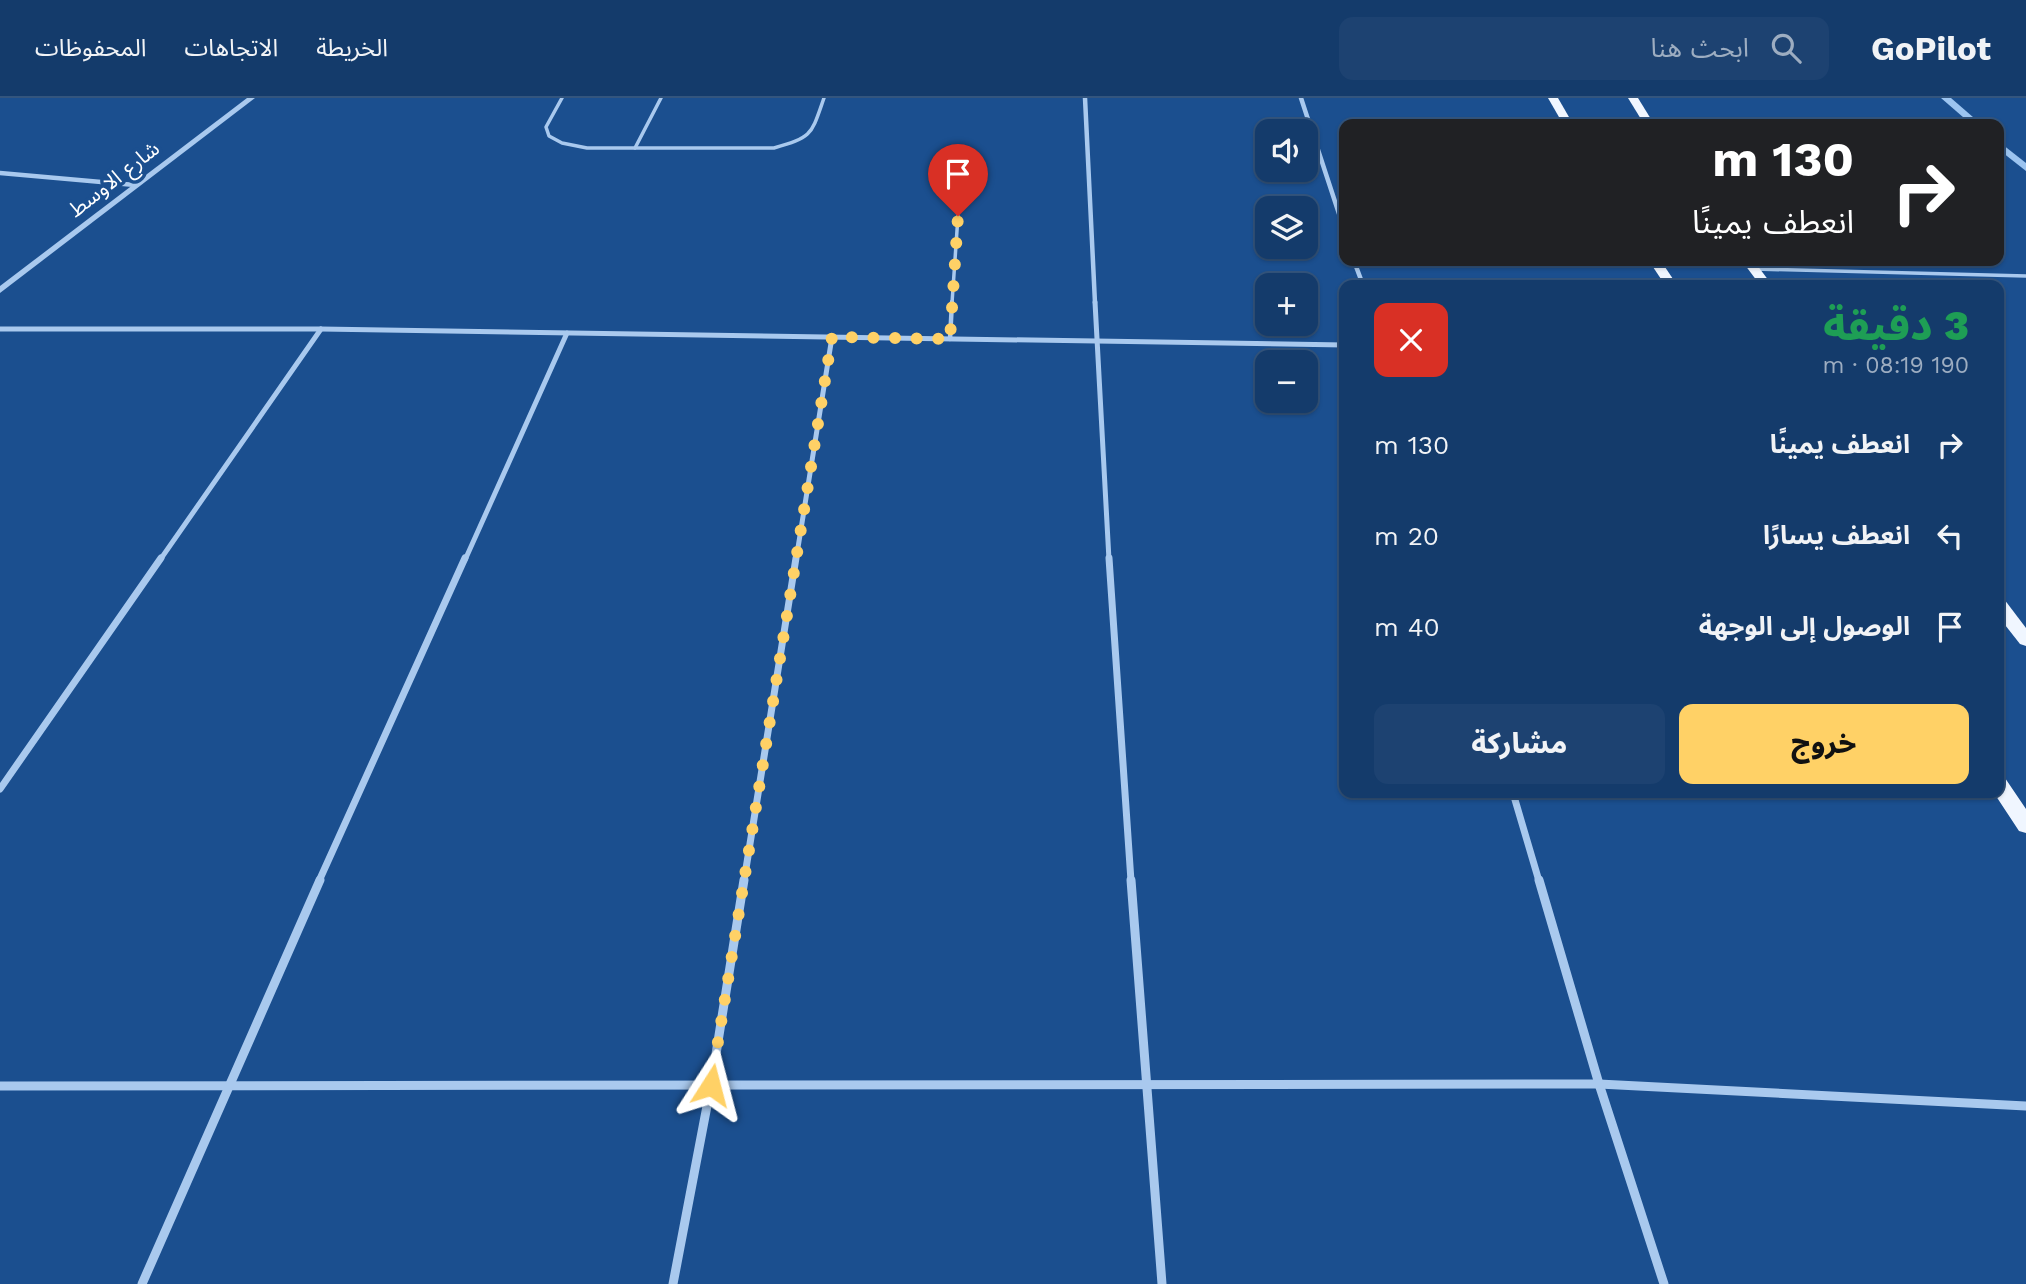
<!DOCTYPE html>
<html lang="ar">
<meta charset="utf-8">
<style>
:root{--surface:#143b6b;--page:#1d4271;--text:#f1f3f6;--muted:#9dadc1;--line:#33557e;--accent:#ffd166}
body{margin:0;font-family:"Work Sans","Noto Sans Arabic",sans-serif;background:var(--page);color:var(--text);direction:rtl;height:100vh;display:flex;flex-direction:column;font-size:26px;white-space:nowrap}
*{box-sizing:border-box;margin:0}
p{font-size:23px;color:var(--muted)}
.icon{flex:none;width:38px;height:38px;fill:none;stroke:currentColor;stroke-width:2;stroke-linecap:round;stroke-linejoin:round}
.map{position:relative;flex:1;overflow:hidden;direction:ltr}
.drawer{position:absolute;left:1339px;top:182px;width:665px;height:518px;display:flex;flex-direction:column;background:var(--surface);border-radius:14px;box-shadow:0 2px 5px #0004,0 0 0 2px var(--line);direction:rtl}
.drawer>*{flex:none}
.guide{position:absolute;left:1339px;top:21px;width:665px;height:147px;border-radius:14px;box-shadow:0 2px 5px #0004,0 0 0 2px var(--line);direction:rtl;background:#202124;color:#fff;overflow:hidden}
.tools{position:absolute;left:1255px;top:21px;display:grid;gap:14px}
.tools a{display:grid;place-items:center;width:63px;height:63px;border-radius:14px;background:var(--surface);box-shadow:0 2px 5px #0004,0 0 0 2px var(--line);font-size:35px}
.pin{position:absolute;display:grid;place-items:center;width:60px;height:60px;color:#fff;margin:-72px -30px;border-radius:50% 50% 50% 0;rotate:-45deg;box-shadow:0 0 7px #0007}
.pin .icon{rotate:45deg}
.me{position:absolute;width:77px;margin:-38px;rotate:9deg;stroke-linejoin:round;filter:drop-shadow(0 0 5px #0008)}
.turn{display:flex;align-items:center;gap:24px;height:147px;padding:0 35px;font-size:32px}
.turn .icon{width:91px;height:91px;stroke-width:2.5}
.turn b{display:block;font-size:49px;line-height:60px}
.round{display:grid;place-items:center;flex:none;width:74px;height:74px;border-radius:14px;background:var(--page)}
.head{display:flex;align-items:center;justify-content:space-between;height:119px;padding:0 35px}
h1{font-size:42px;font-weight:800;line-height:52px;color:#1e9e55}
.button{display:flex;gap:14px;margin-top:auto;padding:14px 35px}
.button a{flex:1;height:80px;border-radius:14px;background:var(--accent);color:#111;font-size:28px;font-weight:800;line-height:80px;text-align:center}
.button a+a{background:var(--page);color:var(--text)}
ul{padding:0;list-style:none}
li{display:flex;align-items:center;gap:21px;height:91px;padding:0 35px}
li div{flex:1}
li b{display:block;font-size:26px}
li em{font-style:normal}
header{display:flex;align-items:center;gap:42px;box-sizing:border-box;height:98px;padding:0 35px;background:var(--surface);border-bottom:2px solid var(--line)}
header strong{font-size:33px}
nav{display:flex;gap:38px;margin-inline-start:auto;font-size:24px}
.search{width:490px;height:63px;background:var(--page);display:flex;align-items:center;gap:18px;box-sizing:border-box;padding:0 24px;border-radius:14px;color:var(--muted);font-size:26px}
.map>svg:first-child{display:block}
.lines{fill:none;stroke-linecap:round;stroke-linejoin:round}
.stream{fill:#9cc4f0;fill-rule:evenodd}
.service-far1{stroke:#a9c9ee;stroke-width:3.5}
.service{stroke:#a9c9ee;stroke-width:4.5}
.minor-far3{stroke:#a9c9ee;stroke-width:4.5}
.minor-far2{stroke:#a9c9ee;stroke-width:5}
.minor-far1{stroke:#a9c9ee;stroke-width:7}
.minor{stroke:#a9c9ee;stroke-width:9}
.tertiary{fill:#a9c9ee;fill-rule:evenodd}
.primary{fill:#f0f6ff;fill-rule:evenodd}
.route{stroke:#ffd166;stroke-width:12;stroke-dasharray:0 21.6}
.labels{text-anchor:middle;stroke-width:7;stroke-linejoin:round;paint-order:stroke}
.far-street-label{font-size:21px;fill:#fff;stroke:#1b4f8f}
</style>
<header>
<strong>GoPilot</strong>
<div class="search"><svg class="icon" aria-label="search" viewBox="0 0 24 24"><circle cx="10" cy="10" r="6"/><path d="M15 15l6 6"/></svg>ابحث هنا</div>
<nav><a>الخريطة</a><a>الاتجاهات</a><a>المحفوظات</a></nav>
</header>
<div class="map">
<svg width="2026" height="1186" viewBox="0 0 2026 1186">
<rect width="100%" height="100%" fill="#1b4f8f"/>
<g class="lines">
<g class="stream">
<path d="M1941,0H1951L1981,26H1971Z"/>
<path d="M1998,43L2026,65V73L1998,51Z"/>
</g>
<g class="service-far1">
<path d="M562,0L546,29L549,38L562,45L587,50H774C813,39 811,37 824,0"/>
<path d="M635,50L661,0"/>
<path d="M1754,171L2026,178"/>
<path d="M952,205L958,118"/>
</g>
<path class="service" d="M950,241L952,204"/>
<g class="minor-far3">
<path d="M1085,0L1095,205"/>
<path d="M1301,0L1344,131"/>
<path d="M0,75L135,87"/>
<path d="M1354,163L1363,187"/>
</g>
<g class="minor-far2">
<path d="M1095,204L1109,462"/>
<path d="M0,231H321L1344,247"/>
<path d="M160,462L321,231"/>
<path d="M465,462L567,235"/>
<path d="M796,462L832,239"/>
</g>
<g class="minor-far1">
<path d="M1109,460L1131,783"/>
<path d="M0,691L161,460"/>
<path d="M1513,695L1539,783"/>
<path d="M319,783L465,460"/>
<path d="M744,783L796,460"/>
</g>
<g class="minor">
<path d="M1131,782L1162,1186"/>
<path d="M1539,782L1599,986L1664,1186"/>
<path d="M0,988L1599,986L2026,1008"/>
<path d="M142,1186L320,782"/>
<path d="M673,1186L711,987L744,782"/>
</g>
<path class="tertiary" d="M247,0H255L0,195V188Z"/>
<g class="primary">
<path d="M1548,0H1558L1573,26H1563Z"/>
<path d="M1628,0H1638L1654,26H1644Z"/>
<path d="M1649,163H1661L1677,187H1665Z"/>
<path d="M1742,163H1754L1772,187H1760Z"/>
<path d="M1998,499L2004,501L2026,530V548L2020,546L1998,518Z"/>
<path d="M1998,677L2005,680L2026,711V735L2019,733L1994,695H1998Z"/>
</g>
</g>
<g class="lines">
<path class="route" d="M711,987L832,239L950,241L958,118"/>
</g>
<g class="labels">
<g class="far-street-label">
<text transform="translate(114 81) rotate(-38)" y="7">شارع الاوسط</text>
</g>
</g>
</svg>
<div class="tools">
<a><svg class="icon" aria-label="sound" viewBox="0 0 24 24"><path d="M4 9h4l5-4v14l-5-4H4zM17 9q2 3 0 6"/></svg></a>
<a><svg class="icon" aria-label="layers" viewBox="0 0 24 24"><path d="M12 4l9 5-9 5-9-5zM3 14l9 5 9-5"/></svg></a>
<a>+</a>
<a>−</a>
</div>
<div class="pin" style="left:958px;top:118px;background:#d93025"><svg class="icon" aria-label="arrive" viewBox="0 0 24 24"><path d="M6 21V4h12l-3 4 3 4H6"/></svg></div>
<svg class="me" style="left:711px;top:987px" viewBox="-20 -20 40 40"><path d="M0-17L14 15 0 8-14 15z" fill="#ffd166" stroke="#fff" stroke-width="4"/></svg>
<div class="guide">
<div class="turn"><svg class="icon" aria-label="right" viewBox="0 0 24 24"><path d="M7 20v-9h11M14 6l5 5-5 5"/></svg><div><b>130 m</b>انعطف يمينًا</div></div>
</div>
<section class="drawer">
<div class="head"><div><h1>3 دقيقة</h1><p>190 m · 08:19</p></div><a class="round" style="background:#d93025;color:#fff"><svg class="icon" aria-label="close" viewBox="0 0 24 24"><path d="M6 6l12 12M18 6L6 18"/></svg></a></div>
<ul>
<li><svg class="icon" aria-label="right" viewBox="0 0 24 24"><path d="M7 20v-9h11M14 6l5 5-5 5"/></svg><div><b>انعطف يمينًا</b></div><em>130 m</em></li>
<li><svg class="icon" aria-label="left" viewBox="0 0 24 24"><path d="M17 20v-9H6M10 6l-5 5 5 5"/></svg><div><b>انعطف يسارًا</b></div><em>20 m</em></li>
<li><svg class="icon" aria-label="arrive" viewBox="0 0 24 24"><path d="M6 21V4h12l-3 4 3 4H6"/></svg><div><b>الوصول إلى الوجهة</b></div><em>40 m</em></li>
</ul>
<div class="button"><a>خروج</a><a>مشاركة</a></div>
</section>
</div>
